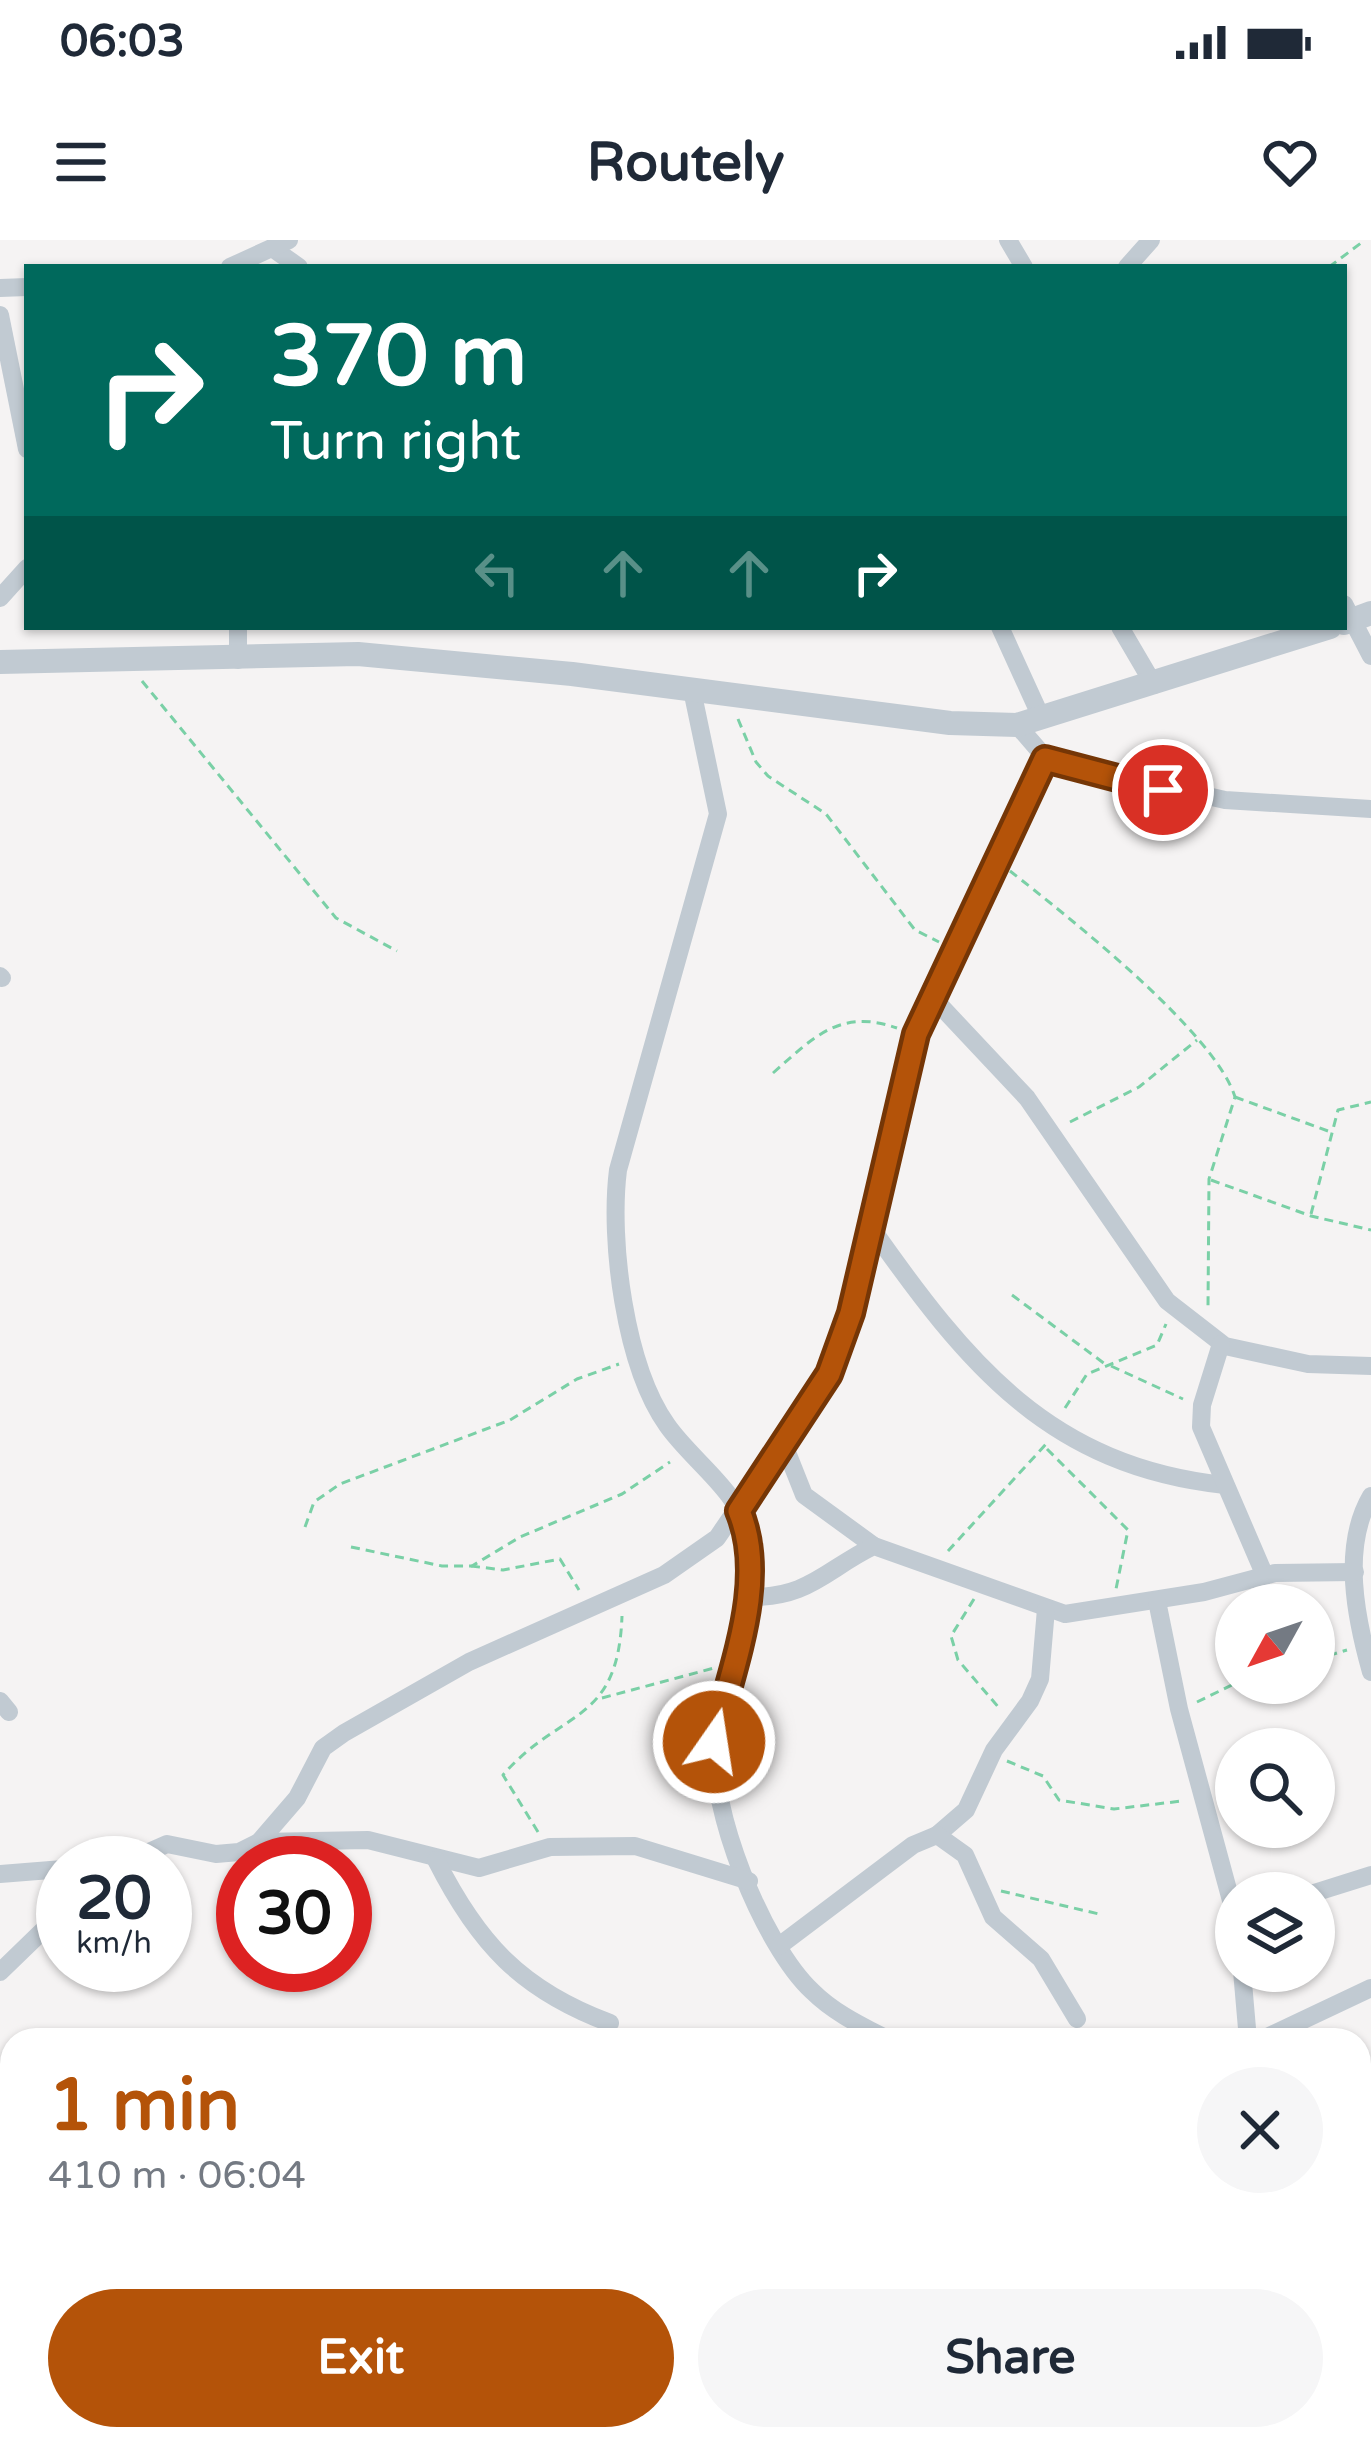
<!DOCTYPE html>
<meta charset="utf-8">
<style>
:root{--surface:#fff;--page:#f6f6f7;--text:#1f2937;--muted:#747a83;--accent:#b45309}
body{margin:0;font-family:"Varela Round",sans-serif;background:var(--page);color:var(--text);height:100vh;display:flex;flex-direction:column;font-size:45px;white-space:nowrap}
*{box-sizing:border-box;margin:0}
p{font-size:39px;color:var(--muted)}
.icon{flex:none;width:66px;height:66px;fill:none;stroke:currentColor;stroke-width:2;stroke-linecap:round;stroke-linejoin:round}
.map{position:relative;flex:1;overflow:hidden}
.details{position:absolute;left:0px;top:1788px;width:1371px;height:423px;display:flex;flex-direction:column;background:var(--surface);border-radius:36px 36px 0 0;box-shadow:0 3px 9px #0004}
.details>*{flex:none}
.top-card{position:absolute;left:24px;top:24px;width:1323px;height:366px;border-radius:0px;box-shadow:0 3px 9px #0004;background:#00695c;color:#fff;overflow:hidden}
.needle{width:78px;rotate:230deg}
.controls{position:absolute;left:1215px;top:1344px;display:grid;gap:24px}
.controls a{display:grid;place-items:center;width:120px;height:120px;border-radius:50%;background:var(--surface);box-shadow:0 3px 9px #0004;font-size:60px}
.speed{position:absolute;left:36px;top:1596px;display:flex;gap:24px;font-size:60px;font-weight:700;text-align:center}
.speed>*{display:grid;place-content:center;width:156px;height:156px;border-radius:50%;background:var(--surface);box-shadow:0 3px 9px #0004;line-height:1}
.speed small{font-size:30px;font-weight:400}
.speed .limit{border:18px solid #d22;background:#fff;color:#111}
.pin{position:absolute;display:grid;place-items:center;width:102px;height:102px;color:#fff;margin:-51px;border:6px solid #fff;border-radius:50%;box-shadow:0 3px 12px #0007}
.me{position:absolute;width:132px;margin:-66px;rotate:13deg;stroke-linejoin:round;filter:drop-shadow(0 0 9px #0008)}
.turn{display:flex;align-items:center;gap:42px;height:252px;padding:0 48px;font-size:54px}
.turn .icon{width:156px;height:156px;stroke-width:2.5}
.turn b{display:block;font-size:84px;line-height:102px}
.lanes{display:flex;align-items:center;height:114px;padding:0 48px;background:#0003;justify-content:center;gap:60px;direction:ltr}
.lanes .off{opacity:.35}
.round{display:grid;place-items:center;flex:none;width:126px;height:126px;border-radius:63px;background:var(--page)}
.headline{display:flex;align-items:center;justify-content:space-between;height:204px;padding:0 48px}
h1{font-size:72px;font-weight:700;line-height:90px;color:var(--accent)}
.cta{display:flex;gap:24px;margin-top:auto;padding:24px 48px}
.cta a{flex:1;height:138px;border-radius:72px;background:var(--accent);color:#fff;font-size:48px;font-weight:700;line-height:138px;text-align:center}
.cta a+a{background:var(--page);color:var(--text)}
.status{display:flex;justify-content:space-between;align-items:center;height:84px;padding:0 60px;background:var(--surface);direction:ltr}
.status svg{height:33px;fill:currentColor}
header{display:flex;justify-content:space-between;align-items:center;height:156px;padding:0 48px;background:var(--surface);font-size:54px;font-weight:700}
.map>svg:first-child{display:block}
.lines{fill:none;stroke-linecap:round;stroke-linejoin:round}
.path{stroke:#7ad0a6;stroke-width:3;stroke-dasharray:9 6;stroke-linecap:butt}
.minor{stroke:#c1cad2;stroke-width:18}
.tertiary{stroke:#c1cad2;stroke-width:24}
.route-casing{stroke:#753606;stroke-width:30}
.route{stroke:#b45309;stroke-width:21}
</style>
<div class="status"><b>06:03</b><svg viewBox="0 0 49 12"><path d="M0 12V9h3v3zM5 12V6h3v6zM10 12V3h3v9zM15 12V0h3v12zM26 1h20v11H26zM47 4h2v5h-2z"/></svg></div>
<header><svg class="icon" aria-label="menu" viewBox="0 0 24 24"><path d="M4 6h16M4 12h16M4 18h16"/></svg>Routely<svg class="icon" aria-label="heart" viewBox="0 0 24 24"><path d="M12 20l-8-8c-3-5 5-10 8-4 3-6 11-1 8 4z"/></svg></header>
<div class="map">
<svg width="1371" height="2209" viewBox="0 0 1371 2209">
<rect width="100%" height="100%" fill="#f5f3f3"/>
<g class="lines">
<g class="path">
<path d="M1329,27L1365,0"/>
<path d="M142,441L336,678L397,711"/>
<path d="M738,479L756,522L768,536L826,574L915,690L939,702"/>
<path d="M1010,631C1066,675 1215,792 1235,857L1209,939L1208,1067"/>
<path d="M773,833C814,797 840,768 897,788"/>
<path d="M1235,857L1328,891"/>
<path d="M1070,882L1139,847L1197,800"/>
<path d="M1211,940L1311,976L1371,990"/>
<path d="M1311,974L1338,870L1371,862"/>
<path d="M1012,1055L1105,1124"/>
<path d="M1111,1126L1183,1159"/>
<path d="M1065,1168L1087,1134L1157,1105L1166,1084"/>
<path d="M1047,1209L1128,1290L1116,1349"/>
<path d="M305,1287L314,1262L340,1244L510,1180L577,1139L619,1124"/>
<path d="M351,1307L442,1326H472L520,1297L622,1254L670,1222"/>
<path d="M948,1311L1047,1203"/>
<path d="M471,1326L503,1330L560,1319L579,1350"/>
<path d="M974,1359L951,1396L958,1420L1000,1469"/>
<path d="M1314,1420L1347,1410"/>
<path d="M602,1458L714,1428"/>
<path d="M1197,1462L1236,1443"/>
<path d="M1007,1521L1043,1536L1059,1560L1114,1569L1182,1561"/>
<path d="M538,1592L503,1535C561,1468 618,1486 622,1376"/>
<path d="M1001,1651L1099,1674"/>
<path d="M1359,2157L1371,2170"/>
</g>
<g class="minor">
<path d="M1008,0L1024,27"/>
<path d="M272,8L299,27"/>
<path d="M230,27L289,0"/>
<path d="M1127,27L1151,0"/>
<path d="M0,48L27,47"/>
<path d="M0,75L27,209"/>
<path d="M0,358L27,328"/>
<path d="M1344,364L1371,416"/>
<path d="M1000,387L1041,477"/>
<path d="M1120,387L1154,445"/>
<path d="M238,420V387"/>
<path d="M692,450L718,574L618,930C609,1001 625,1126 667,1185C692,1221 738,1250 748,1294C763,1363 722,1433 715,1500C708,1568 763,1705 812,1751C834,1773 862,1786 889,1800"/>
<path d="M1045,519L1225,560L1371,569"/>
<path d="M0,736L2,738"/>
<path d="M934,759L1027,858L1167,1061L1225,1106L1308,1124L1371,1126"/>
<path d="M870,986C967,1124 1049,1226 1225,1245"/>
<path d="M1221,1104L1202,1165L1201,1187L1265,1336"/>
<path d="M783,1202L804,1255L874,1306"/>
<path d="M1371,1256C1341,1307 1356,1379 1371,1432"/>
<path d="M746,1357C809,1359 826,1329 874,1306L1065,1374L1204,1352L1275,1333L1355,1332"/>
<path d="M1157,1361L1179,1469L1236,1679"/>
<path d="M0,1461L9,1472"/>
<path d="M937,1595L966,1570L994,1510L1030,1461L1040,1439L1046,1369"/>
<path d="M259,1602L368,1600L479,1628L550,1607L635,1606L749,1641"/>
<path d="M436,1620C478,1703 521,1750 610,1783"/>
<path d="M124,1623L167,1604L216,1614L239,1612L259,1602L297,1558L323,1508L344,1493L469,1422L664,1335L717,1298L829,1134L852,1073L916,794L990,629L1044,528L1043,515L1017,485"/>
<path d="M0,1634L63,1629"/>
<path d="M1314,1653L1371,1635"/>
<path d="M779,1706L913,1605L937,1595L965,1615L993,1677L1041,1719L1077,1779"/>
<path d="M1242,1731L1248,1800"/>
<path d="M0,1732L63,1671"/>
<path d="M1261,1800L1371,1748"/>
</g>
<g class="tertiary">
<path d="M1344,383L1371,373"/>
<path d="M0,422L358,414L572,434L950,483L1017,485L1330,387"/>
</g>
</g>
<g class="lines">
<g class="route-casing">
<path id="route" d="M714,1502C730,1431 769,1342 739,1271L829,1134L851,1073L916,794L1045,519L1163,550"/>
</g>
<use href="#route" class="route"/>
</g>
</svg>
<div class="controls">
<a><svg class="needle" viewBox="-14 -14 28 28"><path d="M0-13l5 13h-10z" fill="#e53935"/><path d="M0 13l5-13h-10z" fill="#747a83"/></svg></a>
<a><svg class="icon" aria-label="search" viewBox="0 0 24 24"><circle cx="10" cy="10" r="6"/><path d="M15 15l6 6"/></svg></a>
<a><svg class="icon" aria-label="layers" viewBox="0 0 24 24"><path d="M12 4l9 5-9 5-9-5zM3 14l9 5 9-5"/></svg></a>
</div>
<div class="speed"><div>20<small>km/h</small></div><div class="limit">30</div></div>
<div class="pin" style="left:1163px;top:550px;background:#d93025"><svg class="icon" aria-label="arrive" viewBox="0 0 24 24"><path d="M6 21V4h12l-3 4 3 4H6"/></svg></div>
<svg class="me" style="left:714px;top:1502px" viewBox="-20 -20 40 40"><circle r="17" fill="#b45309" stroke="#fff" stroke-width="3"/><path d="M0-11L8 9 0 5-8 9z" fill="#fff"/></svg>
<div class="top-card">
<div class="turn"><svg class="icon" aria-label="right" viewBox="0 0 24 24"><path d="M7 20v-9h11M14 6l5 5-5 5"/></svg><div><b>370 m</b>Turn right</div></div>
<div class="lanes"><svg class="icon off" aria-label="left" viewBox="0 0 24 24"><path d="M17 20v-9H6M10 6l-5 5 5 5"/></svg><svg class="icon off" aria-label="ahead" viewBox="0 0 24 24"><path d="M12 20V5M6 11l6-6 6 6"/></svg><svg class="icon off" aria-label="ahead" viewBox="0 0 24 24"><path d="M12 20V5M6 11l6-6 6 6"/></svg><svg class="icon" aria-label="right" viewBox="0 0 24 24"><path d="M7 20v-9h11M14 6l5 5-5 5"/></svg></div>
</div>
<section class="details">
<div class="headline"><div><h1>1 min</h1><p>410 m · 06:04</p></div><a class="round"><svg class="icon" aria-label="close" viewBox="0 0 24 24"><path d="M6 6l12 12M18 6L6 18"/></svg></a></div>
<div class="cta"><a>Exit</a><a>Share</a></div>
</section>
</div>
